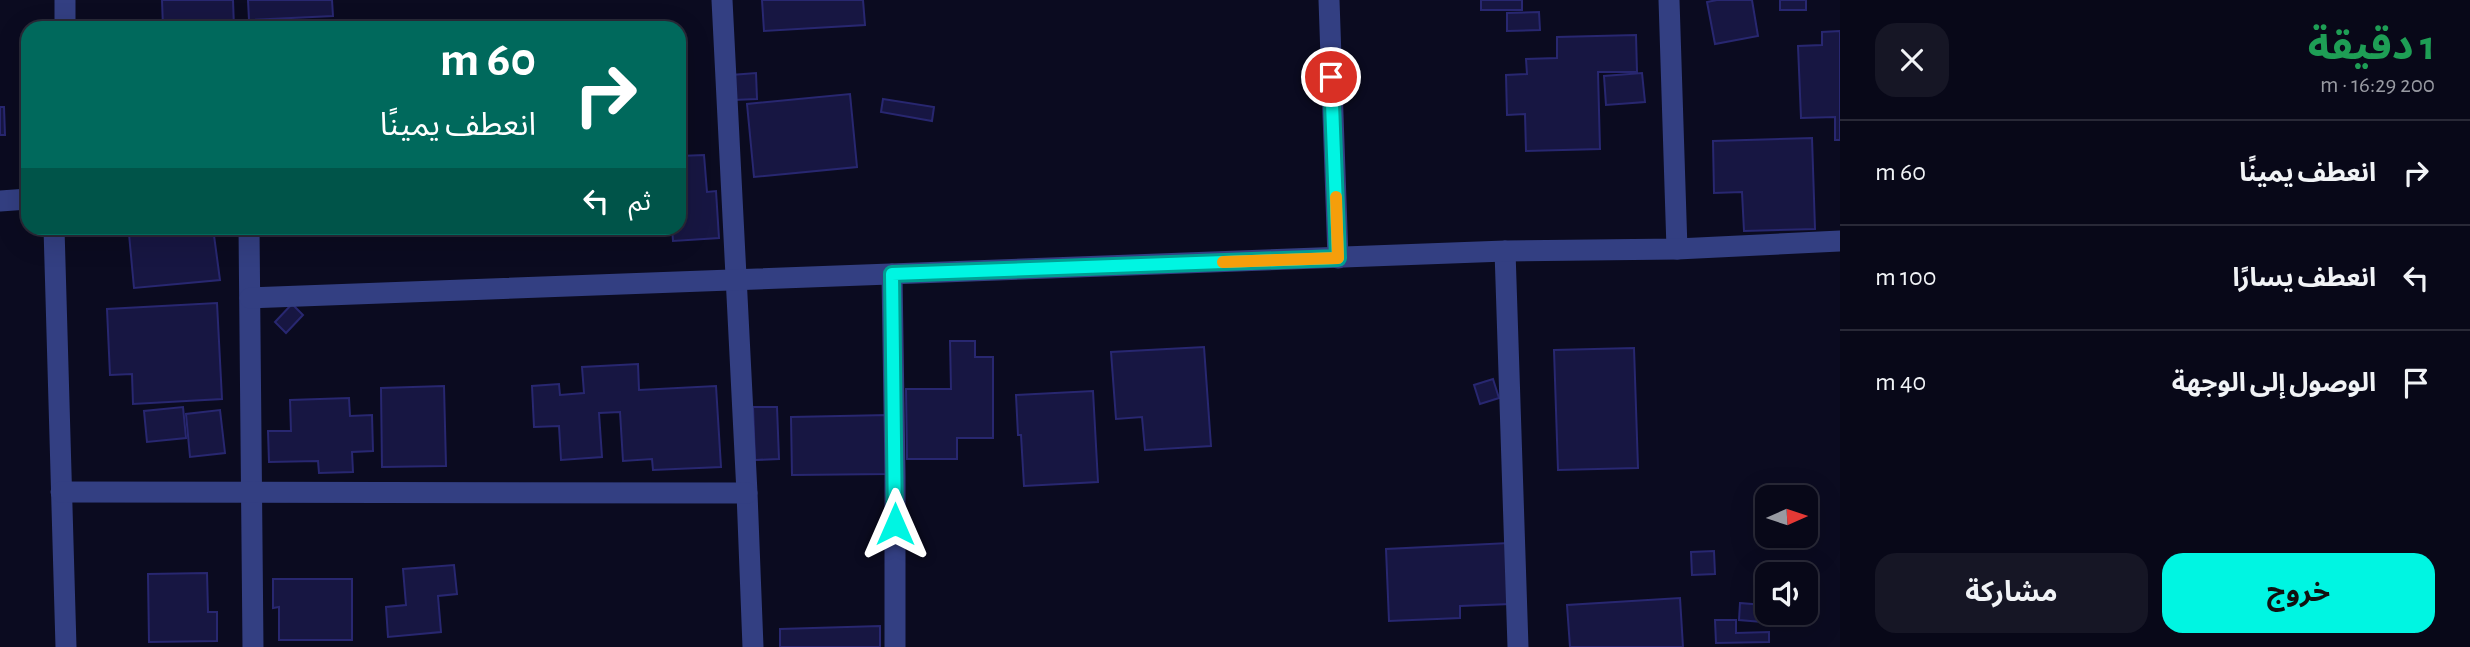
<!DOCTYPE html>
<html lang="ar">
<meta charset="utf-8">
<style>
:root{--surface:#080818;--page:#161625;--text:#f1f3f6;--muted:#989aa2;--line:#292937;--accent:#00f5e2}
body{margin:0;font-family:"Alegreya Sans","Noto Sans Arabic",sans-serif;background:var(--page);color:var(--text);direction:rtl;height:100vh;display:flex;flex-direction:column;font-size:26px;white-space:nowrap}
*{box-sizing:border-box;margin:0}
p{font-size:23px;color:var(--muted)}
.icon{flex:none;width:38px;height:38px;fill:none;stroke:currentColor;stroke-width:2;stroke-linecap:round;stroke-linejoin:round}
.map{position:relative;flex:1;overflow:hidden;direction:ltr}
.drawer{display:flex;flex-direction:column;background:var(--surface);width:630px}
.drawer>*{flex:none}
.hud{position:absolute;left:21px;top:21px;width:665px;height:214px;border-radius:21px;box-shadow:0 7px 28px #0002,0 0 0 2px var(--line);direction:rtl;background:#00695c;color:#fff;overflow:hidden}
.needle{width:46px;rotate:87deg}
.controls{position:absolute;left:1755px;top:485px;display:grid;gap:14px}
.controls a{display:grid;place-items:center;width:63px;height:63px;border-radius:14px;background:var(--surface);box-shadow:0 7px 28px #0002,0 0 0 2px var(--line);font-size:35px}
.pin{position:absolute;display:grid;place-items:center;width:60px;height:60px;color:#fff;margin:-30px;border:4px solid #fff;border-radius:50%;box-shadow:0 2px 7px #0007}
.me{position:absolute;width:77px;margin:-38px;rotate:0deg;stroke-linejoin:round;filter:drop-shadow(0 0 5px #0008)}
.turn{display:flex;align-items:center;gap:24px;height:147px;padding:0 35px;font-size:32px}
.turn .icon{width:91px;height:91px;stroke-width:2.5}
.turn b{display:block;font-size:49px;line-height:60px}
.then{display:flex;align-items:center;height:66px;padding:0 35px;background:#0003;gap:14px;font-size:26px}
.round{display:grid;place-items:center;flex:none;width:74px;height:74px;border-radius:21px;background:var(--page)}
.summary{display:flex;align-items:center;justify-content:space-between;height:119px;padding:0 35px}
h1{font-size:42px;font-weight:700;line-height:52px;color:#1e9e55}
.button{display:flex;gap:14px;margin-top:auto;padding:14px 35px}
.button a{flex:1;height:80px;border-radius:21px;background:var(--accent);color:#111;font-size:28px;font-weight:700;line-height:80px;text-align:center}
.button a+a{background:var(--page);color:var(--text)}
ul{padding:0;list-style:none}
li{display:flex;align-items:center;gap:21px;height:105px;padding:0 35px;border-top:2px solid var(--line)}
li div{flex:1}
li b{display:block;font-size:26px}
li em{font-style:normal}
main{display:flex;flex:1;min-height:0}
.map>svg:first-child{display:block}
.building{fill:#171642;stroke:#282770;stroke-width:2}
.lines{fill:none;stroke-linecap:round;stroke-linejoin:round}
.minor{stroke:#333f82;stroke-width:21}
.route-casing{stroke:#009f93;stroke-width:18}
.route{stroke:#00f5e2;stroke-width:12}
.slow{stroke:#f59e0b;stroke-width:12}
</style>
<main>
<section class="drawer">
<div class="summary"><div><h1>1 دقيقة</h1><p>200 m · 16:29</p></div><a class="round"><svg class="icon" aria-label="close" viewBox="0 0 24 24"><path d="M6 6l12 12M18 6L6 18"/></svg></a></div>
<ul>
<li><svg class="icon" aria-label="right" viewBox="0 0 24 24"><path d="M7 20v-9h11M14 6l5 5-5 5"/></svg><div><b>انعطف يمينًا</b></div><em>60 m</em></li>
<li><svg class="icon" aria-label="left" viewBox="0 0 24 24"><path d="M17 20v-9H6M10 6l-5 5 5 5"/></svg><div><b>انعطف يسارًا</b></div><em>100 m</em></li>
<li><svg class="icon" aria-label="arrive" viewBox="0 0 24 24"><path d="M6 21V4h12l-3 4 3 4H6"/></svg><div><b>الوصول إلى الوجهة</b></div><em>40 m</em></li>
</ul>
<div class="button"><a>خروج</a><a>مشاركة</a></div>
</section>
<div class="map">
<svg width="1840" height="647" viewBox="0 0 1840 647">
<rect width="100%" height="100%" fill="#0b0b20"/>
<g class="building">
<path d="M162,0H233L234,28H163Z"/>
<path d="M248,0H332L333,16L249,20Z"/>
<path d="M762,0H863L865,25L764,31Z"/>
<rect x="1481" y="0" width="41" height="10"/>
<path d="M1717,0H1752L1758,36L1715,44L1707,2Z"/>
<rect x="1780" y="0" width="26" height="10"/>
<path d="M1539,12L1540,30L1507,31V13Z"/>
<path d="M1840,31V140H1835V117L1801,118L1798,46L1822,45V32Z"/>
<path d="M1636,35L1637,72H1598L1600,149L1526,151L1525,114L1507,115L1506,75L1527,74L1526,59L1557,58V37Z"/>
<path d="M756,73L757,99L733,100L731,75Z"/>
<path d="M1642,73L1645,102L1606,105L1604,76Z"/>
<path d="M850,94L857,167L754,177L747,104Z"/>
<path d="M883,99L934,107L932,121L881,112Z"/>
<path d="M0,107H4L5,135H0Z"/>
<path d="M1812,138L1815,229L1744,231L1742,192L1714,193L1713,141Z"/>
<path d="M704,155L707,192L716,191L719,238L673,241L672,228H679V156Z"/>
<path d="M148,228H213L220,280L134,288L129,234L149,232Z"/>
<path d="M217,303L222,399L133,404L132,374L110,375L107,309Z"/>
<path d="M292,304L303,315L286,333L275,322Z"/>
<path d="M950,341H975V357H993V438H957V459H907L906,389H951Z"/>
<path d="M1204,347L1211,446L1145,450L1142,417L1116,419L1111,352Z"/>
<path d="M1634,348L1638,468L1558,470L1554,350Z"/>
<path d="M638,364L639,390L716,386L721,467L653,470L652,459L623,461L620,412L599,413L602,457L561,460L559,426L534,427L532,386L559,384L560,395L584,393L582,367Z"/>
<path d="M1493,379L1499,398L1480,404L1474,385Z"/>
<path d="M444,386L446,466L382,467L381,388Z"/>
<path d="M1093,391L1098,482L1024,486L1021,435H1018L1016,395Z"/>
<path d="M349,398L350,416L372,415L373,451L352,452L353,472L319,473L318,461L269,462L268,431H291L290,400Z"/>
<path d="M183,407L186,438L147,442L144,411Z"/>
<path d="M753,407H777L779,459L755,460Z"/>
<path d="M220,410L225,453L190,457L186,414Z"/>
<path d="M888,415V474L792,475L791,417Z"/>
<path d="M1509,543L1511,604L1460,606V618L1389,621L1386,549Z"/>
<path d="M1714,551L1715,574L1692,575L1691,552Z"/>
<path d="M454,565L457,594L438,596L441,632L388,637L386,607L406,605L403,569Z"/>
<path d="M207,573L208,612H217V641L149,642L148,574Z"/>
<path d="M273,579H352V640H279V607L273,608Z"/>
<path d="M1680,598L1683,647H1570L1567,605Z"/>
<path d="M1740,603L1764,605L1762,622L1739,620Z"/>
<path d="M1715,620H1736V633L1769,632V642L1716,643Z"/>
<path d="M880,626V647H780V629Z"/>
</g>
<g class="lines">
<g class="minor">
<path d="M65,0V28"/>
<path d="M722,0L747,493L753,647"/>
<path d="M1329,0L1338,258"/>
<path d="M1669,0L1677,249"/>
<path d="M0,201L28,199"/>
<path d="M54,228L66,647"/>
<path d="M249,228L253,647"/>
<path d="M1505,251L1518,647"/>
<path d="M892,274L895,475V647"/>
<path d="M250,298L1505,251L1677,249L1840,241"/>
<path d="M61,492L747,493"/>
</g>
</g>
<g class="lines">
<g class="route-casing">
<path id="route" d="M895,524L892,274L1338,258L1331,77"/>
</g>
<use href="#route" class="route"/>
<path class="slow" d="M1223,262L1338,258L1336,197"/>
</g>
</svg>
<div class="controls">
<a><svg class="needle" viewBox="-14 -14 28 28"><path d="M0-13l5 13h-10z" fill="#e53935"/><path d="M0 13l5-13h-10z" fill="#989aa2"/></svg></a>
<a><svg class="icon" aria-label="sound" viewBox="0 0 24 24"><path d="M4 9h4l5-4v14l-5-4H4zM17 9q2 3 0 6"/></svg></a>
</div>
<div class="pin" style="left:1331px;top:77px;background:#d93025"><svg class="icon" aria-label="arrive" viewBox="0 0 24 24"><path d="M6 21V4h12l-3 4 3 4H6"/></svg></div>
<svg class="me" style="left:895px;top:524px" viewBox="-20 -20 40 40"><path d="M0-17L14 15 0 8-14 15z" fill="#00f5e2" stroke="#fff" stroke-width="4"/></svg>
<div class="hud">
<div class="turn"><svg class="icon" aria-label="right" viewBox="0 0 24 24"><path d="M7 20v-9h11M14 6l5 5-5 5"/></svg><div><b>60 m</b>انعطف يمينًا</div></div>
<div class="then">ثم<svg class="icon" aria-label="left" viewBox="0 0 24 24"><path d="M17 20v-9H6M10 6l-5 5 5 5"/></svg></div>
</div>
</div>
</main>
